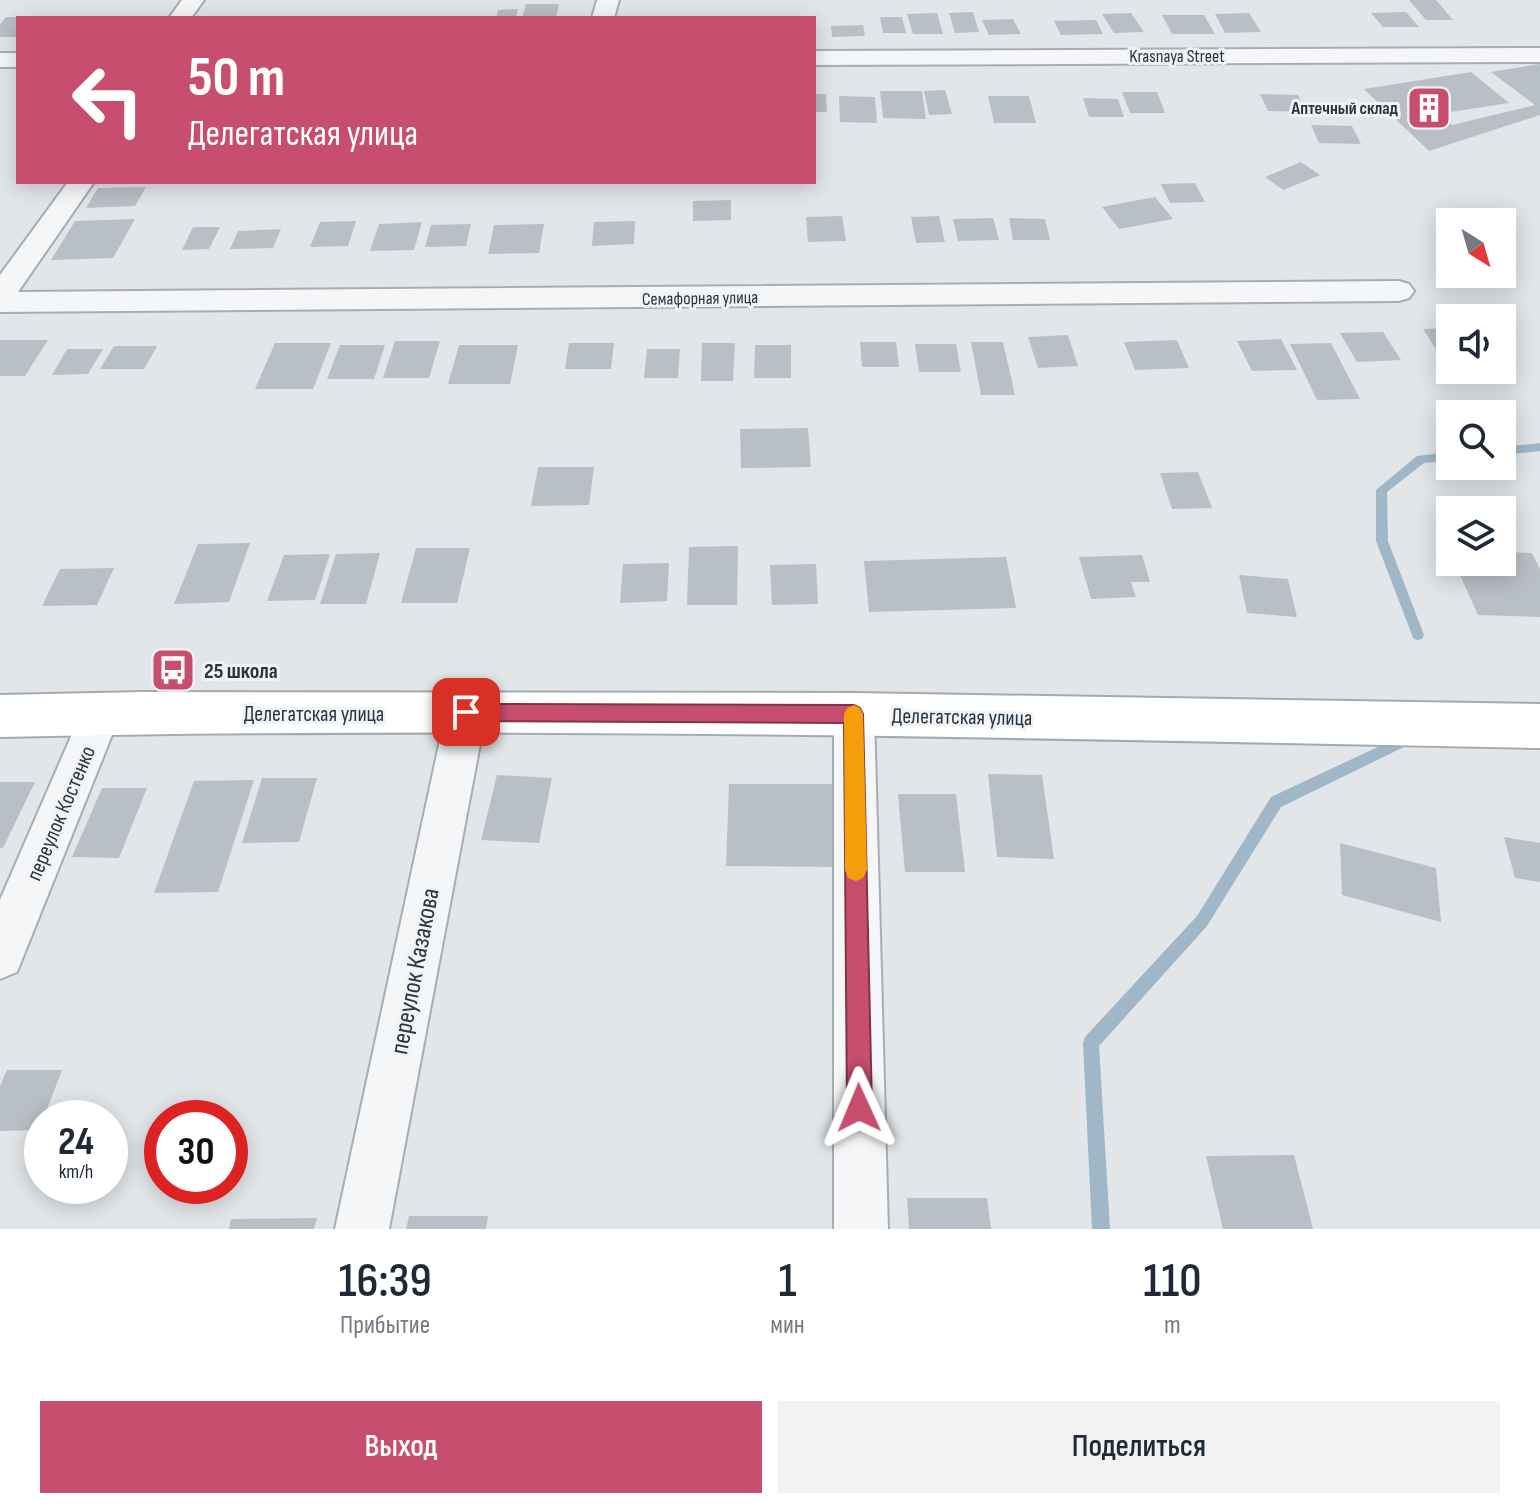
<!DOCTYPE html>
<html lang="ru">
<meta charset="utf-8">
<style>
:root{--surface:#fff;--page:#f2f2f3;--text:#1f2937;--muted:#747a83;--accent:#c74e6f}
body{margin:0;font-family:"Sofia Sans Condensed",sans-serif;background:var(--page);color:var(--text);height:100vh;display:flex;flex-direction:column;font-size:30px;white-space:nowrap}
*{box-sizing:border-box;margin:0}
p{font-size:26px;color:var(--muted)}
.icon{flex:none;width:44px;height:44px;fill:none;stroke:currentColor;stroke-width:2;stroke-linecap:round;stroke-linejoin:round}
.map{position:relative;height:1229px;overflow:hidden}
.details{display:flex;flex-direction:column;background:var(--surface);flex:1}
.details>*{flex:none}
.guide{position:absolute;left:16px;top:16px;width:800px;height:168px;border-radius:0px;box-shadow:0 4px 20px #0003;background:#c74e6f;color:#fff;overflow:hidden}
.needle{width:52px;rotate:143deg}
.controls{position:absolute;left:1436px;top:208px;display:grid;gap:16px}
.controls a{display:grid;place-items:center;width:80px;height:80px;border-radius:0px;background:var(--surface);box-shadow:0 4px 20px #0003;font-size:40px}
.speed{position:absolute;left:24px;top:1100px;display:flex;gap:16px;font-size:40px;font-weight:700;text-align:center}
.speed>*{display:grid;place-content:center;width:104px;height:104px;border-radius:50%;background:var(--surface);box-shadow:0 4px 20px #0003;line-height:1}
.speed small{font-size:20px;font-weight:400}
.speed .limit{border:12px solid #d22;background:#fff;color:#111}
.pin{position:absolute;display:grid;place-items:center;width:68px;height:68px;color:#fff;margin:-34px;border-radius:16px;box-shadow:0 4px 12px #0006}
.me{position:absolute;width:88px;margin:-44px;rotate:359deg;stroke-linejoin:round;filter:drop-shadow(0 0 6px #0008)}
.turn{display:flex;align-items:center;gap:28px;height:168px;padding:0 40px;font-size:36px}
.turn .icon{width:104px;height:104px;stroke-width:2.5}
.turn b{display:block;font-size:56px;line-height:68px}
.eta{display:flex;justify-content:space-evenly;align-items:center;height:136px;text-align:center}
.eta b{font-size:48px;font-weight:600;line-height:56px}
.button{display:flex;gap:16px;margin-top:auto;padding:16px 40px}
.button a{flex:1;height:92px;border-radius:0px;background:var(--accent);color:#fff;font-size:32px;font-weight:600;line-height:92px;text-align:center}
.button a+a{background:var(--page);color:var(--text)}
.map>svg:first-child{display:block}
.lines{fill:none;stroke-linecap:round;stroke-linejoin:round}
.stream{fill:#9fb7c7;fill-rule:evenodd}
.building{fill:#b9bfc6}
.minor-casing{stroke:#a7adb3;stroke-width:4}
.primary-casing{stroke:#a1abb4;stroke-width:4}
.minor{fill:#f4f6f8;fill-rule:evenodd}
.primary{fill:#fff;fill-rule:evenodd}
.route{fill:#c74e6f;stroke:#813348;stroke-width:2}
.slow{fill:#f59e0b}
.labels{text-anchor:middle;stroke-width:6;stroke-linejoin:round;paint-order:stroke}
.far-street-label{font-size:18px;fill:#2b3540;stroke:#f1f4f7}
.far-poi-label{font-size:18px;font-weight:bold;fill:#2b3540;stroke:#f1f4f7;text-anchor:end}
.poi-label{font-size:22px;font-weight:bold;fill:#2b3540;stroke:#f1f4f7;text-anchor:start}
.street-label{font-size:22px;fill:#2b3540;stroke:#f1f4f7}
.near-street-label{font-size:26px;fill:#2b3540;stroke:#f1f4f7}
</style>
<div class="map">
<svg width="1540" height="1229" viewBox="0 0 1540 1229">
<rect width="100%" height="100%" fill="#e2e6e9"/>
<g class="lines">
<g class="stream">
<path d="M1540,443V451L1502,455V447Z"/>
<path d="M1450,452V460L1424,463L1387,492L1388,541L1424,635L1422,639L1418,640L1414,639L1412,635L1376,541V490L1417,456Z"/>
<path d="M1399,737L1404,739L1406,743L1404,747L1281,807L1207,926L1099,1046L1110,1229H1092L1083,1043L1085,1037L1197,916L1271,797Z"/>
</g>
</g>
<g class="building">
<path d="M1409,0H1436L1453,20H1426Z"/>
<path d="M526,4H559L556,18H522Z"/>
<path d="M518,9L516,18H496L498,10Z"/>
<path d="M973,12L979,32L955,33L949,13Z"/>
<path d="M1406,12L1419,27H1383L1371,13Z"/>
<path d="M937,13L943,34H913L907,14Z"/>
<path d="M1131,13L1144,32L1114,33L1102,14Z"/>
<path d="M1249,13L1261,32L1225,33L1215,14Z"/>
<path d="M1162,15H1204L1215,34H1172Z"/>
<path d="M6,17H18V37H0V24Z"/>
<path d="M880,17H902L906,33H883Z"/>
<path d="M1013,19L1021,34L989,35L982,20Z"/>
<path d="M1096,20L1103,34L1061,35L1054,21Z"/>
<path d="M863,25L865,36L832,37L831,26Z"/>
<path d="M1540,64V115L1429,151L1364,89L1471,72L1509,103L1438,114L1452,125L1535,105L1491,72Z"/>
<path d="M945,90L952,114L929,115L924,91Z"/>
<path d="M880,91H922L926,119L883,118Z"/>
<path d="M1122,92H1157L1165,113H1130Z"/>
<path d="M814,94H826L827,112H814Z"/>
<path d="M1260,94L1298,95L1306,112L1268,111Z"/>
<path d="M839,96L875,97L877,123L840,122Z"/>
<path d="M988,96H1029L1036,123H994Z"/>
<path d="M1083,98L1118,99L1124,117H1089Z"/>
<path d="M1311,125L1352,126L1361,144L1319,143Z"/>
<path d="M1301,162L1320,175L1283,190L1265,177Z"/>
<path d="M1195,183L1205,202L1170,203L1161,184Z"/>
<path d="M146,187L135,206L86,208L98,188Z"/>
<path d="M1155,197L1173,219L1119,229L1102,207Z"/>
<path d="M731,200V220L693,221V201Z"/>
<path d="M842,216L846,241L808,242L806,217Z"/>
<path d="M939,216L945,242L916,243L911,217Z"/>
<path d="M993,218L999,240L958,241L953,219Z"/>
<path d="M1009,218L1045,219L1050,240H1013Z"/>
<path d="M135,219L113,258L51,260L75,221Z"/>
<path d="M356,221L348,246L310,247L320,222Z"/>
<path d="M635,221L634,244L592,246L594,222Z"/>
<path d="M422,222L414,250L370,251L379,224Z"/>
<path d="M471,224L466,246L425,247L431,225Z"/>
<path d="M544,224L539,253L488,254L494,225Z"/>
<path d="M193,227H220L209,249L182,250Z"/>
<path d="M281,229L273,248L230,249L238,231Z"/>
<path d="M1450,328V360H1443L1423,329Z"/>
<path d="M1383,332L1401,360L1357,362L1340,333Z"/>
<path d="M1068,335L1078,366L1038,368L1028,337Z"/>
<path d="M1281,339L1297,370L1252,371L1237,341Z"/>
<path d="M0,340H48L25,376H0Z"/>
<path d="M1177,340L1189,368L1135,370L1124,342Z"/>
<path d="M395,341H440L429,378H383Z"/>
<path d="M860,342H896L899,367H862Z"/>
<path d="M971,342H1003L1015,395H981Z"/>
<path d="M275,343H331L313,389H255Z"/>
<path d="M569,343H614L611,369H565Z"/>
<path d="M702,343H735L733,381H701Z"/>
<path d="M1331,343L1360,399L1317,400L1290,344Z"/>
<path d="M915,344H956L961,372H919Z"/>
<path d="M340,345H385L374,379H327Z"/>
<path d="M459,345H518L510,384H448Z"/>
<path d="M755,345H791V378H754Z"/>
<path d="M114,346H157L144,369H100Z"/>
<path d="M67,349H103L88,374L52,375Z"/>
<path d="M647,349H680L678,378H644Z"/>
<path d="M808,428L811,467L741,468L740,429Z"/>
<path d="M538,467H594L589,505L531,506Z"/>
<path d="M1198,472L1212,508L1172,509L1160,473Z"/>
<path d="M250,543L229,602L174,604L198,544Z"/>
<path d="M738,546L737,605H687L689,547Z"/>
<path d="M416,548H470L457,603H401Z"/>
<path d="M1502,552L1532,553L1540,569V617L1478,615L1454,562H1502Z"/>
<path d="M380,553L366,604H320L336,554Z"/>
<path d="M330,554L315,600L267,601L284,555Z"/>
<path d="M1142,555L1150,582H1131L1136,597L1091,599L1079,557Z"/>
<path d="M1006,557L1016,608L869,612L864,561Z"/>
<path d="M669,563L667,601L620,603L623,564Z"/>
<path d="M816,564L818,604L772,605L770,565Z"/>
<path d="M114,568L97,605L42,606L60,569Z"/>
<path d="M1239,575L1288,579L1297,617L1247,613Z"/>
<path d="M988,774L1042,775L1054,859L997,857Z"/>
<path d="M497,775L552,778L539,843L481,840Z"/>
<path d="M262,778H317L299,842L242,843Z"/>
<path d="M254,780L218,892L154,893L194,781Z"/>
<path d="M0,782H35L3,848H0Z"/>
<path d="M729,784H834L837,867L726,866Z"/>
<path d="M102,788H147L119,858L72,857Z"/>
<path d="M898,794H956L965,872H905Z"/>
<path d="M1504,837L1540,843V882L1515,878Z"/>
<path d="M1340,843L1436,868L1441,922L1342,895Z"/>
<path d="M7,1070H62L39,1130L0,1131V1086Z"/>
<path d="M1294,1155L1313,1229H1223L1206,1156Z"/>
<path d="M907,1198H987L991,1229H909Z"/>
<path d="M409,1216H488L486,1229H406Z"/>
<path d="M317,1218L314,1229H229L231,1219Z"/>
</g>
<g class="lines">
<g class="minor-casing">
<g id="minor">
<path d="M182,0H204L191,18H169Z"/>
<path d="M597,0H619L614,18H592Z"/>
<path d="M1540,48V62L814,65V51Z"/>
<rect x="0" y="53" width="18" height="14"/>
<path d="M68,182H94L18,292L1399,281L1409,284L1414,291L1409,298L1399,301L0,312V275Z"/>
<path d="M466,694L480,699L486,712L389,1229H335L446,712L452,699Z"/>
<path d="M854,696L868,701L874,714L888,1229H834V714L840,701Z"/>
<path d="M100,697L114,702L120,715L17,972L0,979V900L86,702Z"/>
</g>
</g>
<g class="primary-casing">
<path id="primary" d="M143,692L854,693L1540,704V748C1027,738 513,726 0,737V695Z"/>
</g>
<use href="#minor" class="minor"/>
<use href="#primary" class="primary"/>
</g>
<path class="route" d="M466,704L854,705L860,708L863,714L872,1108L868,1116L859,1120L851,1116L847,1108L844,723L466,721L459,719L456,712L459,706Z"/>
<path class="slow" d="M854,705L860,708L863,714L867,870L863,878L856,881L848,878L845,870L844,714L847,708Z"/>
<defs>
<g id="building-square" transform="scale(2.3)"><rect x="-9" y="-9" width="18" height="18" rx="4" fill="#c74e6f" stroke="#f1f4f7"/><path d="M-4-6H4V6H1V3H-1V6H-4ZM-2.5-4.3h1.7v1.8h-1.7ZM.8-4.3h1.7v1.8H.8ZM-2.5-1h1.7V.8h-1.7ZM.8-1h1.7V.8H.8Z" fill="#fff"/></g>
<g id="bus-square" transform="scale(2.3)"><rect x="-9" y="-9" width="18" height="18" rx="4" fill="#c74e6f" stroke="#f1f4f7"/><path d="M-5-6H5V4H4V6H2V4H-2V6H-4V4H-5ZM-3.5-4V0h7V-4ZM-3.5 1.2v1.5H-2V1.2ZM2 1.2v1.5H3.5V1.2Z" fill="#fff"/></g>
</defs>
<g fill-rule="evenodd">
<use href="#building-square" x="1429" y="108"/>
<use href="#bus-square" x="173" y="670"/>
</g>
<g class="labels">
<g class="far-street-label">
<text x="1177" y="62">Krasnaya Street</text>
<text transform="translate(700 298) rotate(-1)" y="6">Семафорная улица</text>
</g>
<g class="far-poi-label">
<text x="1398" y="114">Аптечный склад</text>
</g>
<g class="poi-label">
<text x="204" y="678">25 школа</text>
</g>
<g class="street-label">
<text x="314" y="721">Делегатская улица</text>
<text transform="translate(962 716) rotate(1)" y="8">Делегатская улица</text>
<text transform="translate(60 813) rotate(-67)" y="8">переулок Костенко</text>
</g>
<g class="near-street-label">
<text transform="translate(414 971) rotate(-79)" y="9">переулок Казакова</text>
</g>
</g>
</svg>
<div class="controls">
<a><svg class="needle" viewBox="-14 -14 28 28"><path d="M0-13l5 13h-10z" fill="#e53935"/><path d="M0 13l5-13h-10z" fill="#747a83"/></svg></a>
<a><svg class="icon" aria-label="sound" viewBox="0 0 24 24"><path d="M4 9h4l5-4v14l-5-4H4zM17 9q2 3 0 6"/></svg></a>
<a><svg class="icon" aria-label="search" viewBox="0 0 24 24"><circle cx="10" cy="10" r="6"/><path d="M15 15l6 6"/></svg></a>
<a><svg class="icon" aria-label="layers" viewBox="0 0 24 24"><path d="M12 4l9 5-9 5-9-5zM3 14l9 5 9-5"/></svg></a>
</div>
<div class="speed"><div>24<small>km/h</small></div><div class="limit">30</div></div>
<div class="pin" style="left:466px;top:712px;background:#d93025"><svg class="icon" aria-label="arrive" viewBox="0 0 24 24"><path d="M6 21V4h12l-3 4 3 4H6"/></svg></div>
<svg class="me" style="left:859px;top:1108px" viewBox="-20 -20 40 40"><path d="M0-17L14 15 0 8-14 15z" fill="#c74e6f" stroke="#fff" stroke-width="4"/></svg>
<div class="guide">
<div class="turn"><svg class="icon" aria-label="left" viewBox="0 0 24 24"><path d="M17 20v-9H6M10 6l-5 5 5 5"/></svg><div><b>50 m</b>Делегатская улица</div></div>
</div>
</div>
<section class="details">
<div class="eta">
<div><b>16:39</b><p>Прибытие</p></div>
<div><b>1</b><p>мин</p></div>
<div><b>110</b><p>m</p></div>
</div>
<div class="button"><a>Выход</a><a>Поделиться</a></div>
</section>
